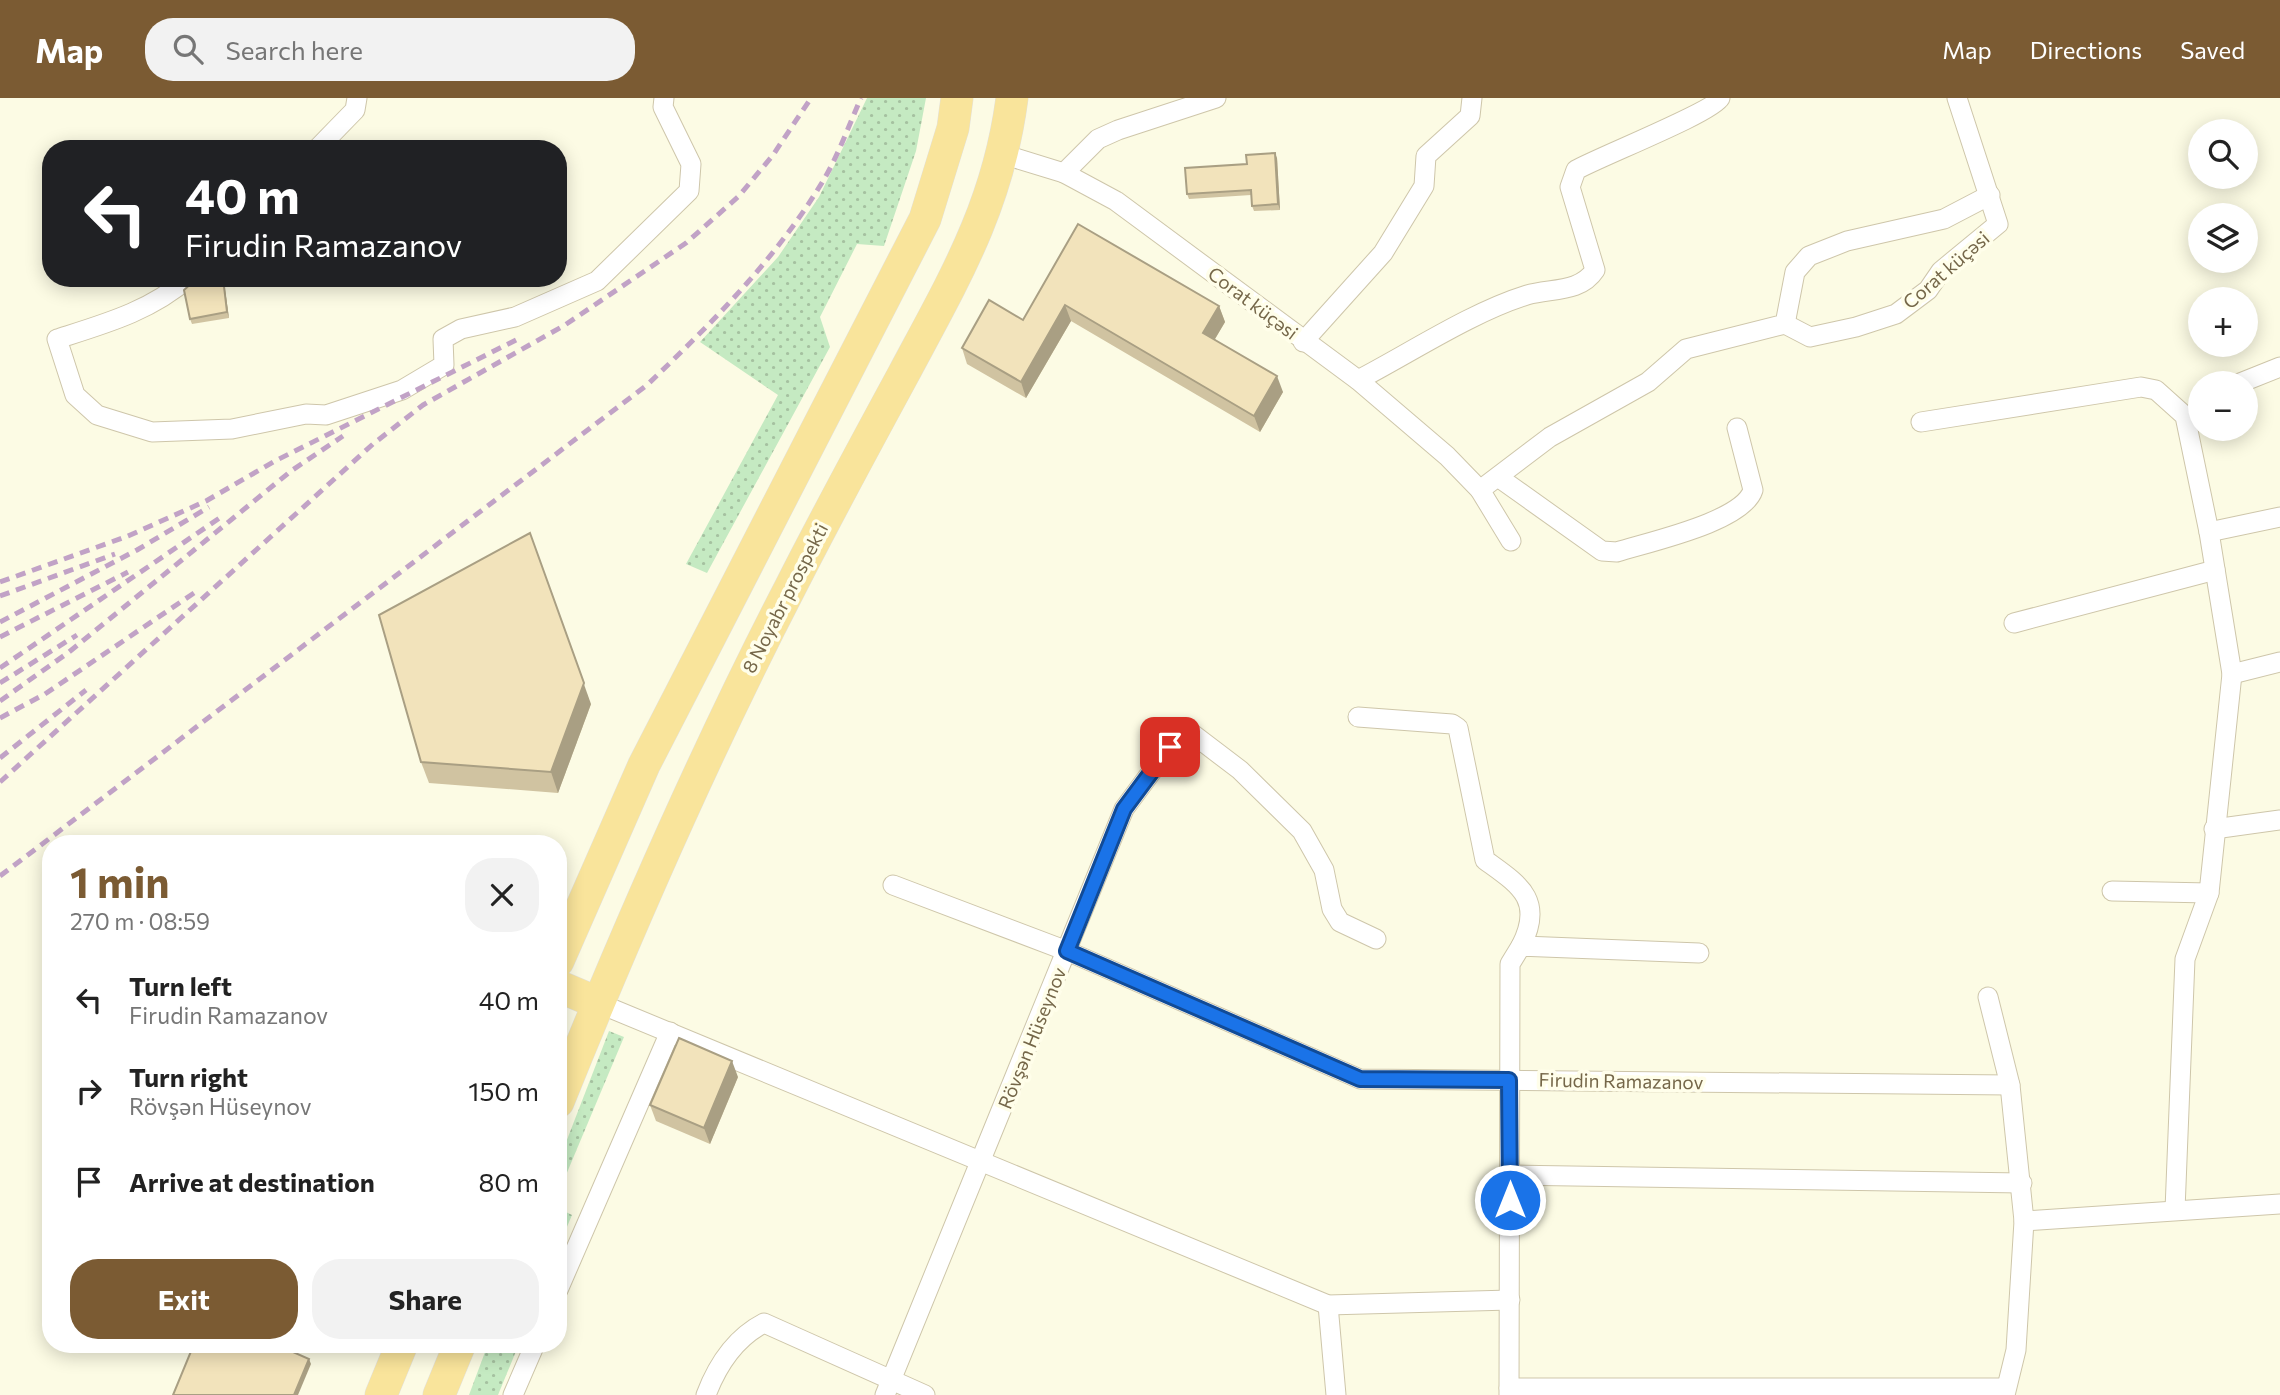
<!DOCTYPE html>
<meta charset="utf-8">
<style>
:root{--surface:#fff;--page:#f2f2f2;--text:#222;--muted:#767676;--accent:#7b5b33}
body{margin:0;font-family:Commissioner,sans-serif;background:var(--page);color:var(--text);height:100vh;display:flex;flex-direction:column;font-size:26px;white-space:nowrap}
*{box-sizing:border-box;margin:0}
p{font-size:23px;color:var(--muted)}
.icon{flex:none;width:38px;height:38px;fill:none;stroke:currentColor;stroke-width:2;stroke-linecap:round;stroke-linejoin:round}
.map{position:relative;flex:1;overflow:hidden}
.panel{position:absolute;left:42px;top:737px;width:525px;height:518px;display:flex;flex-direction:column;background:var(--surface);border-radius:28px;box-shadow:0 4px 18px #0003}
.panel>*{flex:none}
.guide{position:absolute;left:42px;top:42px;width:525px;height:147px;border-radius:28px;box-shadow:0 4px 18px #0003;background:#202124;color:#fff;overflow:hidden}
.fabs{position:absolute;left:2188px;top:21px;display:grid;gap:14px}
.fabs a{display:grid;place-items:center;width:70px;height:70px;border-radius:50%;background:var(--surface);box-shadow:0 4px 18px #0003;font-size:35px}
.pin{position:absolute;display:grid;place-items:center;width:60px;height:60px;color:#fff;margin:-30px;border-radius:14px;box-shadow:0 4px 10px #0006}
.me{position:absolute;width:77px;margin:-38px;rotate:0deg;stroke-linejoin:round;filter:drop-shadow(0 0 5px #0008)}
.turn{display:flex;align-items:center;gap:24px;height:147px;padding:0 28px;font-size:32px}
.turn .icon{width:91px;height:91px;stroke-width:2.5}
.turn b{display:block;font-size:49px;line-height:60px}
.round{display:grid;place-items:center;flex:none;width:74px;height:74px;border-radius:28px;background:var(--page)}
.headline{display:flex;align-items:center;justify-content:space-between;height:119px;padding:0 28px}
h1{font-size:42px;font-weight:700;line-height:52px;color:var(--accent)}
.primary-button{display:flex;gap:14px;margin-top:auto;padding:14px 28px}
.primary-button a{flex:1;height:80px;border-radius:28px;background:var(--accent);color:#fff;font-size:28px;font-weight:700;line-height:80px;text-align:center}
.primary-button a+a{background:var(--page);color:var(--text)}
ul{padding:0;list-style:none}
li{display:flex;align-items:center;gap:21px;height:91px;padding:0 28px}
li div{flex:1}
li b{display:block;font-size:26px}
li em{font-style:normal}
header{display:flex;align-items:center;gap:42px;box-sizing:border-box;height:98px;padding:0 35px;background:var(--accent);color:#fff}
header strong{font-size:33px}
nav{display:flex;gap:38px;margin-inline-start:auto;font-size:24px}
.search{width:490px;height:63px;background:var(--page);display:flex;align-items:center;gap:18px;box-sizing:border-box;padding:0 24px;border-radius:28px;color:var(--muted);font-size:26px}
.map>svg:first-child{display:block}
.grass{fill:url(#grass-dots)}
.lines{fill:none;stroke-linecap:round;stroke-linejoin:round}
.minor-casing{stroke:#cec6aa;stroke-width:21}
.trunk-casing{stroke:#e3e1db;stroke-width:33}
.minor{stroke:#fff;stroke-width:19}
.trunk{stroke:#f9e49b;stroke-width:32}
.rail{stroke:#c1a2c6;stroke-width:5;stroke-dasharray:10 7;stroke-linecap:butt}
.wall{fill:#d0c3a1}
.shaded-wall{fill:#a99f83}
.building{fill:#f2e3bb;stroke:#a99f83;stroke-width:2}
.route-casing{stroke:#114b97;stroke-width:18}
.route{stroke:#1a73e8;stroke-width:12}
.labels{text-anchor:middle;stroke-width:7;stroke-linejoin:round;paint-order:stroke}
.street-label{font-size:19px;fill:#756749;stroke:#fffeea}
</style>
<header>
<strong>Map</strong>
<div class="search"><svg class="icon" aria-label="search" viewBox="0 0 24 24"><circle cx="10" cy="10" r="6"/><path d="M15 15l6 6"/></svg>Search here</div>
<nav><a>Map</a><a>Directions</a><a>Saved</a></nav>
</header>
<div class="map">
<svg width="2280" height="1297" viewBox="0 0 2280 1297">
<defs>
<pattern id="grass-dots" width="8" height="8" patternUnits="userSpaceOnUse" patternTransform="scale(1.75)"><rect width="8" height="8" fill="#c5eac2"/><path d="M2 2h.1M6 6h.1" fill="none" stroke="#a5c1a0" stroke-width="1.8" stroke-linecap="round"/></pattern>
</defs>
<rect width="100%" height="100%" fill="#fcfbe4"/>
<g class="grass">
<path d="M867,0H926L916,53L884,148L857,146L820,219L830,249L707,475L686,466L778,297L700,244L778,159L819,99Z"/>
<path d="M609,933L624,939L558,1096V1065Z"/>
<path d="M558,1110L572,1117L558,1150Z"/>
<path d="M488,1246H519L498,1297H469Z"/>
</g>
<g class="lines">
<g class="minor-casing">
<g id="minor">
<path d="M317,51L355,12L357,0"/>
<path d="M1002,56L1064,75L1116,103L1358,282L1447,358L1480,392L1511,443"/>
<path d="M1064,75L1098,41L1118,32L1216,0"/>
<path d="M188,180C151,213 104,226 57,241L75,297L97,317L152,334L232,331L306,316L326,317L402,292L444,267L443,241L461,231L515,219L597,183L689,93L691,66L663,9L664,0"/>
<path d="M1785,226L1810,239L1856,229L1896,216L1928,192L1941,173L1998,126L1957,0"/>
<path d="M1303,244L1383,155L1424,88L1426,58L1470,18L1472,0"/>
<path d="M1358,282C1410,255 1472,214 1527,197C1551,190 1580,195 1595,172L1570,89L1576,72C1599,59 1713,14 1720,0"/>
<path d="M2240,285L2280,269"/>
<path d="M1921,324L2141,289L2156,292L2185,318L2209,434L2232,576L2209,795L2185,861L2175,1112"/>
<path d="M1498,379L1602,453L1617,454C1648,444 1743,424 1753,392L1737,330"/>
<path d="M1480,392L1550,339L1648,284L1686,251L1785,226L1795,174L1809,158L1847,143L1944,121L1990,97"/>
<path d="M2209,434L2280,419"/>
<path d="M2014,525L2215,472"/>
<path d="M2232,576L2280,564"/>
<path d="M1358,619L1452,626L1458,630L1485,762C1518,786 1545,801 1521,848"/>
<path d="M2214,731L2280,722"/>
<path d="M893,787L1067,853L1360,981L2010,987"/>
<path d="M2112,793L2209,795"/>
<path d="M1988,899L2010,987L2024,1123L2016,1252L2005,1297"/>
<path d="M598,905L1328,1207L1510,1202"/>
<path d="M1510,1077L2022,1085"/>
<path d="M2024,1123L2280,1106"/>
<path d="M558,1192L670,934"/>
<path d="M1328,1207L1336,1297"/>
<path d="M1509,1290H2004"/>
<path d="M513,1297L535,1246"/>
<path d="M706,1297C717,1268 735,1240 764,1225L925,1297"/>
<path d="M885,1297L1124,711L1178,638L1194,637L1240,672L1302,733L1324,772L1332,811L1340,824L1376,841"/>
<path d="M1509,1297L1510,866L1521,848L1699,855"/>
</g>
</g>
<g class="trunk-casing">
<g id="trunk">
<path d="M558,863L644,667L925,121L953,30L957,0"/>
<path d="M558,888L598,905"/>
<path d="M558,1004C629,828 704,656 791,488C827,417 865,347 903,277C953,183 998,109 1012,0"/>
<path d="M381,1297L402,1246"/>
<path d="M439,1297L460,1246"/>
</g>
</g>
<use href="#minor" class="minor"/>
<use href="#trunk" class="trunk"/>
<g class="rail">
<path d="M0,484L128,438L206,403L275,363L522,239"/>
<path d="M0,498L115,456"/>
<path d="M0,524L137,452L209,409"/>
<path d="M0,539L128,474"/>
<path d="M0,570L221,419"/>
<path d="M0,585L77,537"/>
<path d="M0,603L69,554L291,373L343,338"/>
<path d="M0,620L45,596L194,495"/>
<path d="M0,660L86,592"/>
<path d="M0,684L373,346L423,307L565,227L686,145L739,98L773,57L811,0"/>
<path d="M0,778L647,287C712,225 776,161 823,83C838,58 849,27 861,0"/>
</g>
</g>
<g class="wall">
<path d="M1277,60L1280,112L1254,113L1252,108L1251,97L1189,101L1187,96L1247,66Z"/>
<path d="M1078,126L1219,208L1225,224L1215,241L1283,294L1260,334L1071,223L1026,300L967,266L962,250L1023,222Z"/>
<path d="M223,180L229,220L192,226L190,221Z"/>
<path d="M591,606L558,695L429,685L421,664Z"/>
<path d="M738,979L710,1046L656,1023L650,1007Z"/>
</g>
<g class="shaded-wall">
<path d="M1275,55L1277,60L1280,112L1278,106Z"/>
<path d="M223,180L224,184L229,220L227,214Z"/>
<path d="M1065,207L1071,223L1026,300L1021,284Z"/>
<path d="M1219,208L1225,224L1209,251L1203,235Z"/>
<path d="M1277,278L1283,294L1260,334L1254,318Z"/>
<path d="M530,435L591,606L558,695L551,674Z"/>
<path d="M732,963L738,979L710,1046L704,1030Z"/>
<path d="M309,1261L311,1266L298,1297H294Z"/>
</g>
<g class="building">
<path d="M1275,55L1278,106L1252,108L1251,92L1187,96L1185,70L1247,66L1246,57Z"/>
<path d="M1078,126L1219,208L1203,235L1277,278L1254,318L1065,207L1021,284L962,250L989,202L1023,222Z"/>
<path d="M212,180H223L227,214L190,221L184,192L194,183Z"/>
<path d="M530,435L584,585L551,674L421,664L379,517Z"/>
<path d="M679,940L732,963L704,1030L650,1007Z"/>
<path d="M194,1246H275L309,1261L294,1297H173Z"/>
</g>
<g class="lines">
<g class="route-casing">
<path id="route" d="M1170,649L1124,711L1067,853L1360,981L1509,982L1510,1102"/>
</g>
<use href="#route" class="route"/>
</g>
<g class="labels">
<g class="street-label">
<text transform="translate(1946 172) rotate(-41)" y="7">Corat küçəsi</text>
<text transform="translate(1253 205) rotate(37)" y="7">Corat küçəsi</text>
<text transform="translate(785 500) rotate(-63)" y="7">8 Noyabr prospekti</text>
<text transform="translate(1032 940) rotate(-68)" y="7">Rövşən Hüseynov</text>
<text transform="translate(1621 983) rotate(1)" y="7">Firudin Ramazanov</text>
</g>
</g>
</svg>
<div class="fabs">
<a><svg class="icon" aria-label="search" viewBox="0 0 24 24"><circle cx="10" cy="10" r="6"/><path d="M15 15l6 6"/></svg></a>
<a><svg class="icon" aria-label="layers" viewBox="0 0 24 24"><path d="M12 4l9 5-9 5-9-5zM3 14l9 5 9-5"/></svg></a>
<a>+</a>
<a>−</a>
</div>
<div class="pin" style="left:1170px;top:649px;background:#d93025"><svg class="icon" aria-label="arrive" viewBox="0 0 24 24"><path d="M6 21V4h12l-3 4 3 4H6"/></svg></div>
<svg class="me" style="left:1510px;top:1102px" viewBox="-20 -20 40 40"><circle r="17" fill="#1a73e8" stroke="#fff" stroke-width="3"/><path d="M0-11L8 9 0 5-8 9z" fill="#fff"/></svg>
<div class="guide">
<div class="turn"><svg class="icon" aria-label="left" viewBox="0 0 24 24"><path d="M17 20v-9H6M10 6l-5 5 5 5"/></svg><div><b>40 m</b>Firudin Ramazanov</div></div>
</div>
<section class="panel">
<div class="headline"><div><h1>1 min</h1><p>270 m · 08:59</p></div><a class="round"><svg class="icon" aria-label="close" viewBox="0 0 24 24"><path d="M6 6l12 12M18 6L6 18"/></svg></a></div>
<ul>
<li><svg class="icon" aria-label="left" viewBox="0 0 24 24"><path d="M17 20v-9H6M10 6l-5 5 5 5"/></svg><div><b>Turn left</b><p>Firudin Ramazanov</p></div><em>40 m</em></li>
<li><svg class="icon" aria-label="right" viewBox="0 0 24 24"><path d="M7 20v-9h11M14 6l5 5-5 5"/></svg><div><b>Turn right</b><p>Rövşən Hüseynov</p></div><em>150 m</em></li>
<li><svg class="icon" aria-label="arrive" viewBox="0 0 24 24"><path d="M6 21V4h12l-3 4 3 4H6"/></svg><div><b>Arrive at destination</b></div><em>80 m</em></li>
</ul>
<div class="primary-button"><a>Exit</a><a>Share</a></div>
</section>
</div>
